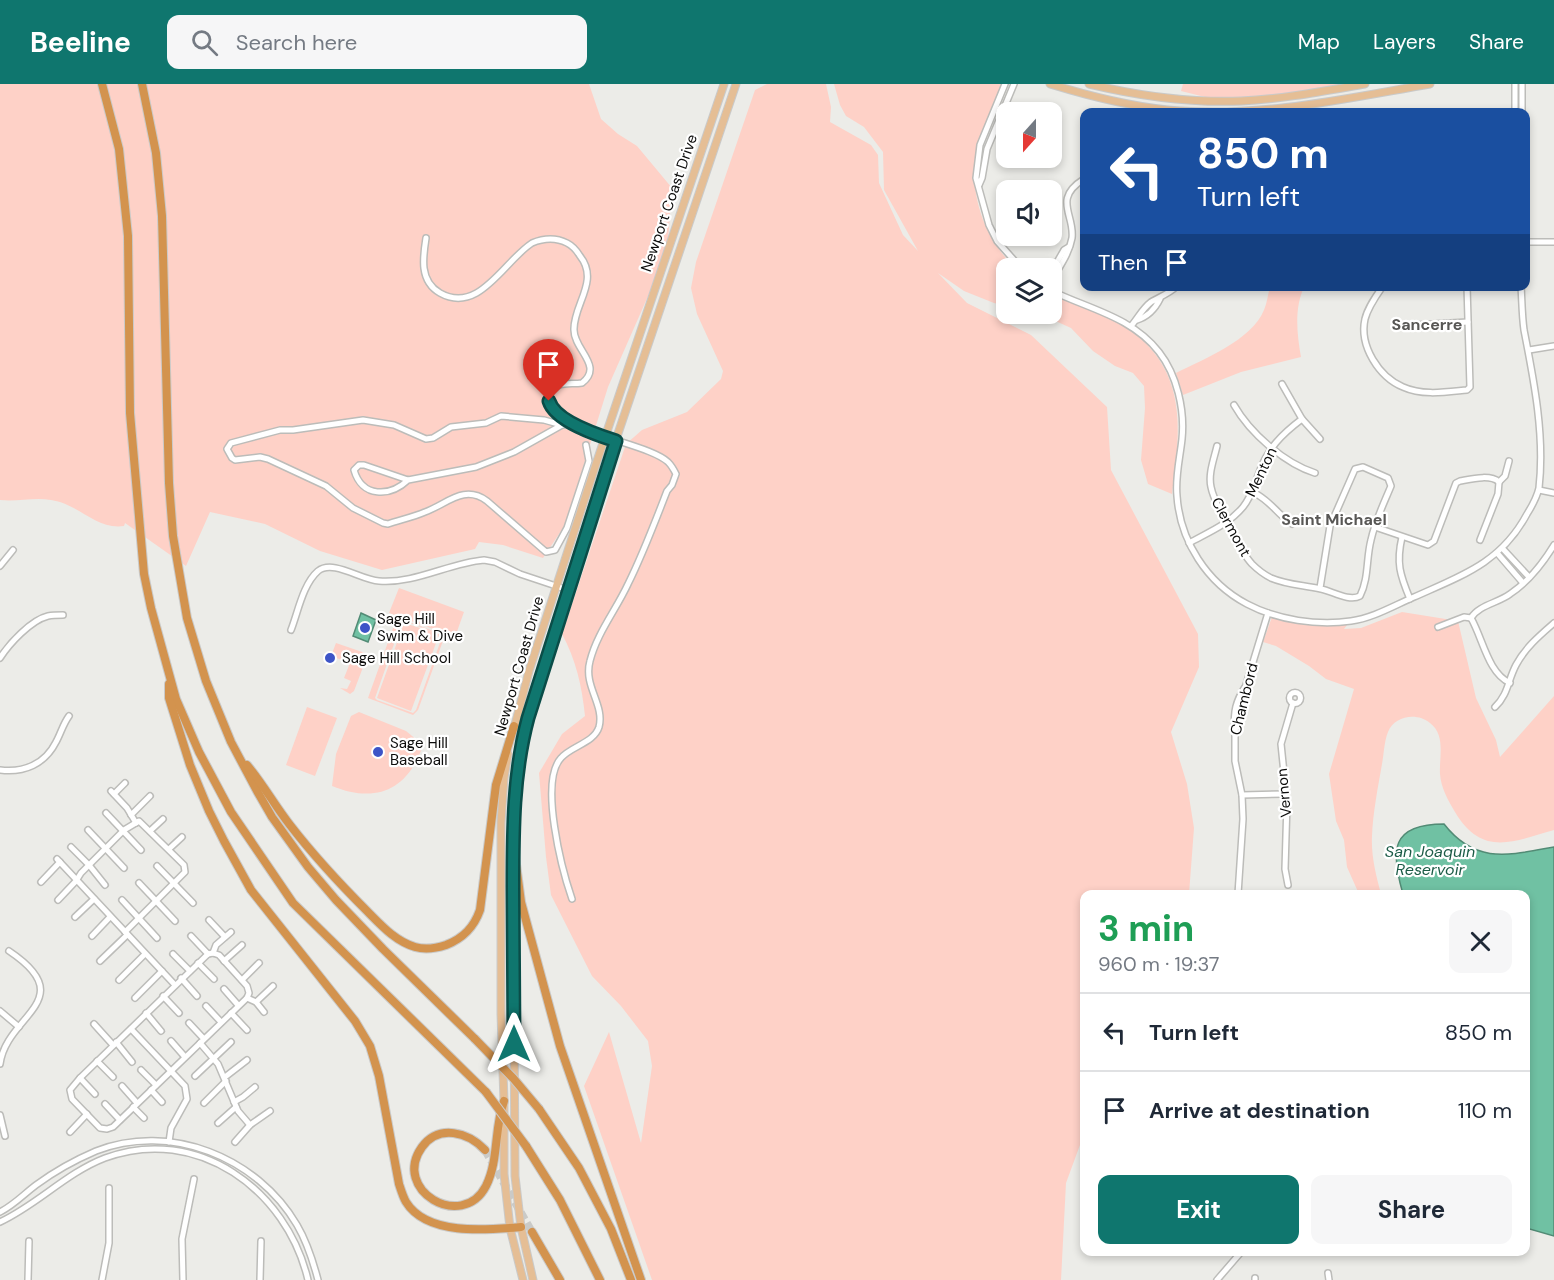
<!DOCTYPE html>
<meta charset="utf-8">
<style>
:root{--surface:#fff;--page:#f6f6f7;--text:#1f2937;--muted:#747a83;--line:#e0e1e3;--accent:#0f766e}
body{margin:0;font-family:"DM Sans",sans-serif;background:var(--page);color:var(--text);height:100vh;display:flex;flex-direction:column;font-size:22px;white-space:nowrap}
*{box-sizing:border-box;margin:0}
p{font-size:20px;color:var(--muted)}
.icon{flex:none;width:33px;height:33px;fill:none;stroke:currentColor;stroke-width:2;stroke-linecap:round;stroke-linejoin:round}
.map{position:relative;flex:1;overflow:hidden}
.sheet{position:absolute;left:1080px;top:806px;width:450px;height:366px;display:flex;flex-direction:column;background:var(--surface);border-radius:12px;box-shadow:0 3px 9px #0003}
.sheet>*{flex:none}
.banner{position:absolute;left:1080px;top:24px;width:450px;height:183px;border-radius:12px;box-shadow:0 3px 9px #0003;background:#1a4fa0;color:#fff;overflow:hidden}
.needle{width:39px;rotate:201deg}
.buttons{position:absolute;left:996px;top:18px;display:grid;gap:12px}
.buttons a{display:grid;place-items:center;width:66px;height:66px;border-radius:12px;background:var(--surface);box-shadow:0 3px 9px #0003;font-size:30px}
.pin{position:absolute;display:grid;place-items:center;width:51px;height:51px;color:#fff;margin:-62px -26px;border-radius:50% 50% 50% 0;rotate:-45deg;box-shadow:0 0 6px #0007}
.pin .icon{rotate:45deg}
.me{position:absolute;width:66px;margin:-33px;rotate:0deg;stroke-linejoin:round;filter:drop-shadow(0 0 4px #0008)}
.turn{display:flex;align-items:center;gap:21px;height:126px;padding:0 18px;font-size:27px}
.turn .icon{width:78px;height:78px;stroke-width:2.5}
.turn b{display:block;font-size:42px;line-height:51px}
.then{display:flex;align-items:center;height:57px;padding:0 18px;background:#0003;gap:12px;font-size:22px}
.round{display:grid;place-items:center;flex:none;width:63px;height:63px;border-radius:12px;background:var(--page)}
.overview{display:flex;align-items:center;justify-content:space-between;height:102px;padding:0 18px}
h1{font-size:36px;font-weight:700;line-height:45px;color:#1e9e55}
.button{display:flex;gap:12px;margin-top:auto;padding:12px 18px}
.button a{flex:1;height:69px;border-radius:12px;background:var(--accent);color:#fff;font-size:24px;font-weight:700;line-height:69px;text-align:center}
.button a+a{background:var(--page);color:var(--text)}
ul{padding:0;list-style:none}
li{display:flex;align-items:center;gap:18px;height:78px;padding:0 18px;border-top:2px solid var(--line)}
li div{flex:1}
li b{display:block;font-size:22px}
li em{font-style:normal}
header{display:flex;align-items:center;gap:36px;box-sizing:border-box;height:84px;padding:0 30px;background:var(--accent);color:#fff}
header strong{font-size:28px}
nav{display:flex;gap:33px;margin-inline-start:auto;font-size:21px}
.search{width:420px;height:54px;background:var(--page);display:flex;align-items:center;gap:15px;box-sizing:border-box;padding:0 21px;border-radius:12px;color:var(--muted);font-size:22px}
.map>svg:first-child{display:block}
.green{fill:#fed1c7;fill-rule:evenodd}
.water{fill:#70c1a3;stroke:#528b75;stroke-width:1.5}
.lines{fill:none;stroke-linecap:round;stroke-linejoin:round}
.highway-tunnel{stroke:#cacac7;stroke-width:8;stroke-dasharray:8 4;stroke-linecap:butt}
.minor-casing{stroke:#bcbcb9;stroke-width:8}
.major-casing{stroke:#cacac9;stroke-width:9}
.highway-casing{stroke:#cacac9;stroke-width:10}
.minor{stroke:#fff;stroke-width:5}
.major{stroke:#e5be95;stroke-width:7}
.highway{stroke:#d3934e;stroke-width:8}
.highway-bridge-casing{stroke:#cacac9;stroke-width:10;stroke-linecap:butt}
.highway-bridge{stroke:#d3934e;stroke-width:8}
.route-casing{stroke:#0a4d48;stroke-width:15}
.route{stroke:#0f766e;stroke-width:10}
.poi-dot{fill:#3d54c7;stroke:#fff;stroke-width:2}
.labels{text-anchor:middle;stroke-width:4.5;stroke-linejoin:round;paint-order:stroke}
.street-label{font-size:15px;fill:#0c0c0b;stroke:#fff}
.poi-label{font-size:15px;fill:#0c0c0b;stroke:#fff;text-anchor:start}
.neighbourhood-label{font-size:16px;font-weight:bold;fill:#585755;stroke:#fff}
.water-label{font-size:16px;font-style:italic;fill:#1c5c47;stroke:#fff}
</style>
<header>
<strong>Beeline</strong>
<div class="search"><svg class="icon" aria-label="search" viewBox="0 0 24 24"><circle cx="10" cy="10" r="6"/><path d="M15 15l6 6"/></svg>Search here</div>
<nav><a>Map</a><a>Layers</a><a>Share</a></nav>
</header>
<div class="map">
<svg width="1554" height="1196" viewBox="0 0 1554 1196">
<rect width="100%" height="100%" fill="#ecece8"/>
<g class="green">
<path d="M0,0H589L601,35L618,50L637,62L672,104L667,169L608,303L565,441L543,474L503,461L479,458L475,465L382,486L320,467L265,440L210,428L186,482L125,439L124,442C96,446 79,420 51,416C34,413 17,418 0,416Z"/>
<path d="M767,0H826L831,23L830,38L871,61L878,71L879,99L903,151L918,167L884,106L883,68L864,43L846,32L840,21L834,0H1002C994,22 981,48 977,70C968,112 986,155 1015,184H1006V222L994,219L964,207L938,189L967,219L1031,251L1107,323L1111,386L1198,550L1199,583L1171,648L1187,700L1194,744L1189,810H1084V1050L1066,1099L1061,1196H652L584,1002L609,948L641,1059L652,982L648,957L621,922L592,892L551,811L546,773L539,689L562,650L585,632C582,602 576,576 562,550L626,360L642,346L687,328L721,295L723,287L697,230L691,204L696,178L755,6Z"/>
<path d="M1183,0H1349L1289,12L1217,16L1181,7Z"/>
<path d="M1270,203H1304C1294,225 1297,250 1301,273L1241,288L1183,311L1176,289C1204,275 1252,256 1264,226C1267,219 1268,210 1270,203Z"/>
<path d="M1052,210C1077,220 1105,228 1127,244C1188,285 1181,347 1172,410L1148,400L1141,376L1145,324L1144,302L1133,289L1115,282L1093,267L1071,244L1040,230H1052Z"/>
<path d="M399,504L464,528L455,553L389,529Z"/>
<path d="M1402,528L1458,537L1476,614L1496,656L1500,673L1554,612V746C1512,758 1482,773 1455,728C1448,716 1441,704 1440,690C1439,673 1446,651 1430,639C1417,628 1394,632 1388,648C1384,658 1384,670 1382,680C1378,703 1373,728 1372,752C1371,772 1376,791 1381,810H1359L1347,783L1344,756L1336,737L1329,690L1354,605L1326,595L1309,582L1276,562L1263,558L1272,533L1320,542L1347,541L1344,545L1361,544Z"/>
<path d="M397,533L441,550L444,554L418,626L413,631L368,614ZM405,537L433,548L404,539L377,614L411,627L439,551L442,553L416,626L413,629L377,616L375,614L401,540Z"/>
<path d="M336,559L368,570L354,607L350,610L340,604L347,605L351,597L344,594L350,579L331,572Z"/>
<path d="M307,623L337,634L315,692L286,681Z"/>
<path d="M359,628L406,647L423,661C408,706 376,720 332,702L336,670L351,632Z"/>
</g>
<g class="water">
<path d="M361,529L376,536L368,558L353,552Z"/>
<path d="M1444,740C1476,781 1509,771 1554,763V1152L1526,1144V810H1403C1390,766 1391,740 1444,740Z"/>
</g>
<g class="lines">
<path class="highway-tunnel" d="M485,1066L532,1148"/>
<g class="minor-casing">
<g id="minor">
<path d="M1005,0L980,61L976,94L989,141L997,157L1021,184"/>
<path d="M1522,0V28"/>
<path d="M1463,28H1468"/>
<path d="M1515,28V0"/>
<path d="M979,101L982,94L987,65L1014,0"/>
<path d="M426,154C423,173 419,197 440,209C479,231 504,177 532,159C544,154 555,153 567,159C573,162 577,167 580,172C600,197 573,221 574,246C574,266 604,282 582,299C569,301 556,296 550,311C549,349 645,357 668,378C671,381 674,386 676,390L672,401L667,407C655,438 643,470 628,500C616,526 597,549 590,577C583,602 605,621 599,643C594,659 571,662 561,674C539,698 562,786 572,815"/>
<path d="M1526,158H1554"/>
<path d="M1052,187L1064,166L1069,163"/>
<path d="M1052,196C1060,182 1069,170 1072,154C1075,131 1052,115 1084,95"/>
<path d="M1383,202C1376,212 1368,223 1365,235C1359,262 1379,293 1403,303C1423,312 1446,308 1467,306L1470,303L1467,202"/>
<path d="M1052,207C1089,225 1132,233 1159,268C1177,291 1185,326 1182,355C1180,374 1175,393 1177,412C1180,457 1207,499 1247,520C1277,536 1318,542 1351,537C1373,534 1393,522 1414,513C1461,492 1501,479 1527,430C1532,422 1537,413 1539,404C1545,352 1534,297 1524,246C1522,232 1522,217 1521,202"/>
<path d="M1137,236C1147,233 1155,225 1160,215"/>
<path d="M1415,241L1468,238"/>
<path d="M1131,242C1138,234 1142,225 1151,218C1159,213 1169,210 1177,202"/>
<path d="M1529,266L1554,262"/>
<path d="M1282,300L1302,335L1320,355"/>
<path d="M1234,321C1250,349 1284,379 1315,389"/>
<path d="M573,340L562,341L544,336L501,332L486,339L451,343L433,354L426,355L394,341L363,336L293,346H280L231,359L227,365L232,374L235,376L260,373L268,375L326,402L353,424L383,439L388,440C400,436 413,433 425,428C447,420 464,400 487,417L546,468L555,466L567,444L589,377L586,361"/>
<path d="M1217,362C1214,375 1208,390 1211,403C1214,419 1241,468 1252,480C1257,485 1265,491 1271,494C1287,501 1304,501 1321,505C1332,507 1349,518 1360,512C1369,494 1366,475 1371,456C1375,437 1384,419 1391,402L1388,394L1363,383L1355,385L1330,442L1320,504"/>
<path d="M408,396C390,413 362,414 354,386L359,381H364L408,396L476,383L514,368L562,341"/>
<path d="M1499,398L1505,392L1509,377"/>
<path d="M1539,406L1554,409"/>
<path d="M1253,408C1272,418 1276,429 1292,440"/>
<path d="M1375,443L1428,461L1434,457L1456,399L1460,397C1471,395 1490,390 1499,398"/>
<path d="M1402,453C1396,479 1400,491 1410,515"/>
<path d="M1480,456L1498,410L1499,398"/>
<path d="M1189,459C1209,448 1229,440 1243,423C1252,412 1254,401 1259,389C1267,365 1282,350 1302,335"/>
<path d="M1503,465L1529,493"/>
<path d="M1498,470L1523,499"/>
<path d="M0,482L13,466"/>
<path d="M1471,534C1479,521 1498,519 1510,510C1528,498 1543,479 1554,461"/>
<path d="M1471,534C1483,555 1488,589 1510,599"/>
<path d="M1438,543L1464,533L1471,534"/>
<path d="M291,546C298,528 303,500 318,487C333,475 361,496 379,497C415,500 449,479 484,476L495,478L520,490L568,506"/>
<path d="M0,574C9,560 31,536 48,532C53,531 59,531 63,531"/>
<circle cx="1295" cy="614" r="5.5"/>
<path d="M1495,623C1508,611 1508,596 1516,581C1525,564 1539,552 1554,539"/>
<path d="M1235,645C1233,628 1236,617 1245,603"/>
<path d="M0,686C24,689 45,680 56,658C61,649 63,640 69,632"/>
<path d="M111,707L127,724L136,739"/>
<path d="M114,710L125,699"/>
<path d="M1242,711L1285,710"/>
<path d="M106,729L141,766"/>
<path d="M131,731L150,712"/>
<path d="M88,746L124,784"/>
<path d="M150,747L163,735"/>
<path d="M71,763L89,781L105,801"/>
<path d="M169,765L182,753"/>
<path d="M57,775L175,901"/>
<path d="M157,782L193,819"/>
<path d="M41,798L60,778"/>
<path d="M139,799L175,837"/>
<path d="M1288,801L1285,785L1287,718L1281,660L1293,619"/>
<path d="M1238,810L1243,735L1242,711L1235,677V647L1245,617L1246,601L1268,529"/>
<path d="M58,816L76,797L81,789L124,746L139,737L184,781L185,788L125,848"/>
<path d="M122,816L157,854"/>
<path d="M75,833L94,815"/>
<path d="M209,836L225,853"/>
<path d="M92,852L110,833"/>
<path d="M191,852L208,870"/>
<path d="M213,869L216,861L231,848"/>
<path d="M173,870L190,887"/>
<path d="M208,870L80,994L70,1006L72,1015L100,1044L107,1045L113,1043L247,914"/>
<path d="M208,870L213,869L219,871L247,902L249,909L247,914"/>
<path d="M100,877L127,851"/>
<path d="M224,877L242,861"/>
<path d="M198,879L214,895"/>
<path d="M181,894L197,912"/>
<path d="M119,896L145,870"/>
<path d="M242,896L259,879"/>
<path d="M224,905L238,921"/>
<path d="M163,912L179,929"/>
<path d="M135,914L162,887"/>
<path d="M247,914L256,918L264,928"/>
<path d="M256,918L273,902"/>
<path d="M206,922L221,938"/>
<path d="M0,927L19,943"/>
<path d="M146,929L161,947"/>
<path d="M231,929L247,946"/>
<path d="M189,939L204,955"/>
<path d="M94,940L113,961"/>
<path d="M131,945L185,1002L187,1015L171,1044L169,1058"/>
<path d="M171,957L185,973"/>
<path d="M116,958L132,978"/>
<path d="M200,959L218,980L238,1027L250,1041"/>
<path d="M97,977L113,993"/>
<path d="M0,980C6,931 82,916 9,867"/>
<path d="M141,986L156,1001"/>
<path d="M195,992L231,958"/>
<path d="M225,993L247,976"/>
<path d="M80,994L95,1010"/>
<path d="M122,1002L137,1019"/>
<path d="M151,1006L162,1018"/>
<path d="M234,1018L243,1013L255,1003"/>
<path d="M204,1019L226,997"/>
<path d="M105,1020L120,1036"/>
<path d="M133,1023L144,1034"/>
<path d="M0,1031L5,1052"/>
<path d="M218,1039L236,1023"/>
<path d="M70,1048L87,1030"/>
<path d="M235,1058L250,1041L270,1027"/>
<path d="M0,1128C14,1121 24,1110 36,1101C55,1087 75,1076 96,1067C170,1038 257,1073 297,1141C307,1158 313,1177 318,1196"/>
<path d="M0,1138C37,1121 66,1089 105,1074C197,1040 287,1106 308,1196"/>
<path d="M1328,1189L1329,1196"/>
<path d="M1255,1194V1196"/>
<path d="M28,1196L29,1157"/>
<path d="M102,1196L109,1159V1104"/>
<path d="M183,1196L182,1155L194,1095"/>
<path d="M260,1196L261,1157"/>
<path d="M1217,1196L1242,1167"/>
</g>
</g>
<g class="major-casing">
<g id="major">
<path d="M1050,0C1092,13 1136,24 1180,27C1264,33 1348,14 1430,0"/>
<path d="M1089,0C1139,12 1190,19 1241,17C1283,15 1324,7 1365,0"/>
<path d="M514,645L529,587L596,380L724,0"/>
<path d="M508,670L504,694L501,739V930L504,1017V1090L510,1144L523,1196"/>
<path d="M513,764L515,701L528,634L603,394L736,0"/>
<path d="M513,778L515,1092L521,1143L533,1196"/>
</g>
</g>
<g class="highway-casing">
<g id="highway">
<path d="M102,0L119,65L128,152L130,329L144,490L151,524L176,615L199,668L231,728L293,819L486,1008"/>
<path d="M142,0L156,69L162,132L169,399L173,452L187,534L206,597L231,658L257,707L272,733L308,783L336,816L383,865L475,955"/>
<path d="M169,600V614L190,681L209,727L224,757L251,806L355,937L370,962L379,992L399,1100C401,1106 403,1113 406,1118C427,1152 487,1146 521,1143"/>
<path d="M247,681C263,700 275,722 290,741C314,772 340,800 367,827C381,841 395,857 415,863C425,866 437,864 446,861C464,854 474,843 480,826L496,701L514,642"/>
<path d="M513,758L521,818L560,962L641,1196"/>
<path d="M539,1025L579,1084L611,1145L631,1196"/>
<path d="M526,1062L560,1116L600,1196"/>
<path d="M485,1066C468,1048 439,1040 422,1063C391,1106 462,1148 486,1102C499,1076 494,1044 504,1017"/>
<path d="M532,1148L560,1196"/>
</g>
</g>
<use href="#minor" class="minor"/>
<use href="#major" class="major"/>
<use href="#highway" class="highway"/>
<g class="highway-bridge-casing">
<g id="highway-bridge">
<path d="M475,955L513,994L539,1025"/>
<path d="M486,1008L526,1062"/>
</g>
</g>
<use href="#highway-bridge" class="highway-bridge"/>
</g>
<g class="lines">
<g class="route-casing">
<path id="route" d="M514,960C514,908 513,855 513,803C513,746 513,690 528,634L616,357C597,351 555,337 549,317"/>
</g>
<use href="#route" class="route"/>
</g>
<g class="poi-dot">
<circle cx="365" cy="544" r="6"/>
<circle cx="330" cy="574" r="6"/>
<circle cx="378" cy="668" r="6"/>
</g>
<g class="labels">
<g class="street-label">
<text transform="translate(669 119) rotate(-71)" y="5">Newport Coast Drive</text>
<text transform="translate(1261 388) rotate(-64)" y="5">Menton</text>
<text transform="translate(1231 443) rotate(61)" y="5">Clermont</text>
<text transform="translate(519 582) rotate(-74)" y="5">Newport Coast Drive</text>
<text transform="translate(1244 615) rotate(-76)" y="5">Chambord</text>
<text transform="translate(1284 709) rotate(-95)" y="5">Vernon</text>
</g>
<g class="poi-label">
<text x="377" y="540">Sage Hill<tspan x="377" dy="17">Swim &amp; Dive</tspan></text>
<text x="342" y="579">Sage Hill School</text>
<text x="390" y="664">Sage Hill<tspan x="390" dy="17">Baseball</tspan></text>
</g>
<g class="neighbourhood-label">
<text x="1427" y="246">Sancerre</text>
<text x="1334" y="441">Saint Michael</text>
</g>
<g class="water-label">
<text x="1430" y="773">San Joaquin<tspan x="1430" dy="18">Reservoir</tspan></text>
</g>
</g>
</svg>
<div class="buttons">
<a><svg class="needle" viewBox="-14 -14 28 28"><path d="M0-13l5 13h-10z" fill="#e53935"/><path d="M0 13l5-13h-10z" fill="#747a83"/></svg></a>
<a><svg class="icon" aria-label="sound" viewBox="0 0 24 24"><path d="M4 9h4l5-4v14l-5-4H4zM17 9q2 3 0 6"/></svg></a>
<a><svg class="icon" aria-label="layers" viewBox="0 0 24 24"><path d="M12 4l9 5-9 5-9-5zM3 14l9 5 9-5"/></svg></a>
</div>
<div class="pin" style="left:549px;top:317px;background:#d93025"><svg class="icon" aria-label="arrive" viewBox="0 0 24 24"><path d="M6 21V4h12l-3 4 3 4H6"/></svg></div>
<svg class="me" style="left:514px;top:960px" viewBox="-20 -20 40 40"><path d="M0-17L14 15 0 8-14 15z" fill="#0f766e" stroke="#fff" stroke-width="4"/></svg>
<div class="banner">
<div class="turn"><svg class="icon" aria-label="left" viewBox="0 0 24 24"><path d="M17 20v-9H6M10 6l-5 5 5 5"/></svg><div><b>850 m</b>Turn left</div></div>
<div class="then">Then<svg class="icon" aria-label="arrive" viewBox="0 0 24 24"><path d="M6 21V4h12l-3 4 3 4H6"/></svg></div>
</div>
<section class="sheet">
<div class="overview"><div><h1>3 min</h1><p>960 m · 19:37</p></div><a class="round"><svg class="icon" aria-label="close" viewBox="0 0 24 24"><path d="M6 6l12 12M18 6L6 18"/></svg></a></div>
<ul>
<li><svg class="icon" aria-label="left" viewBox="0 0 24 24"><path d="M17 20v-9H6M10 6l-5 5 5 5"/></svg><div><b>Turn left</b></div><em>850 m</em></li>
<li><svg class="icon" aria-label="arrive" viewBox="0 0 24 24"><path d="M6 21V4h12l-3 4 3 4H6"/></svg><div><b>Arrive at destination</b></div><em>110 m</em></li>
</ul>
<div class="button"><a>Exit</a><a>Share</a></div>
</section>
</div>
